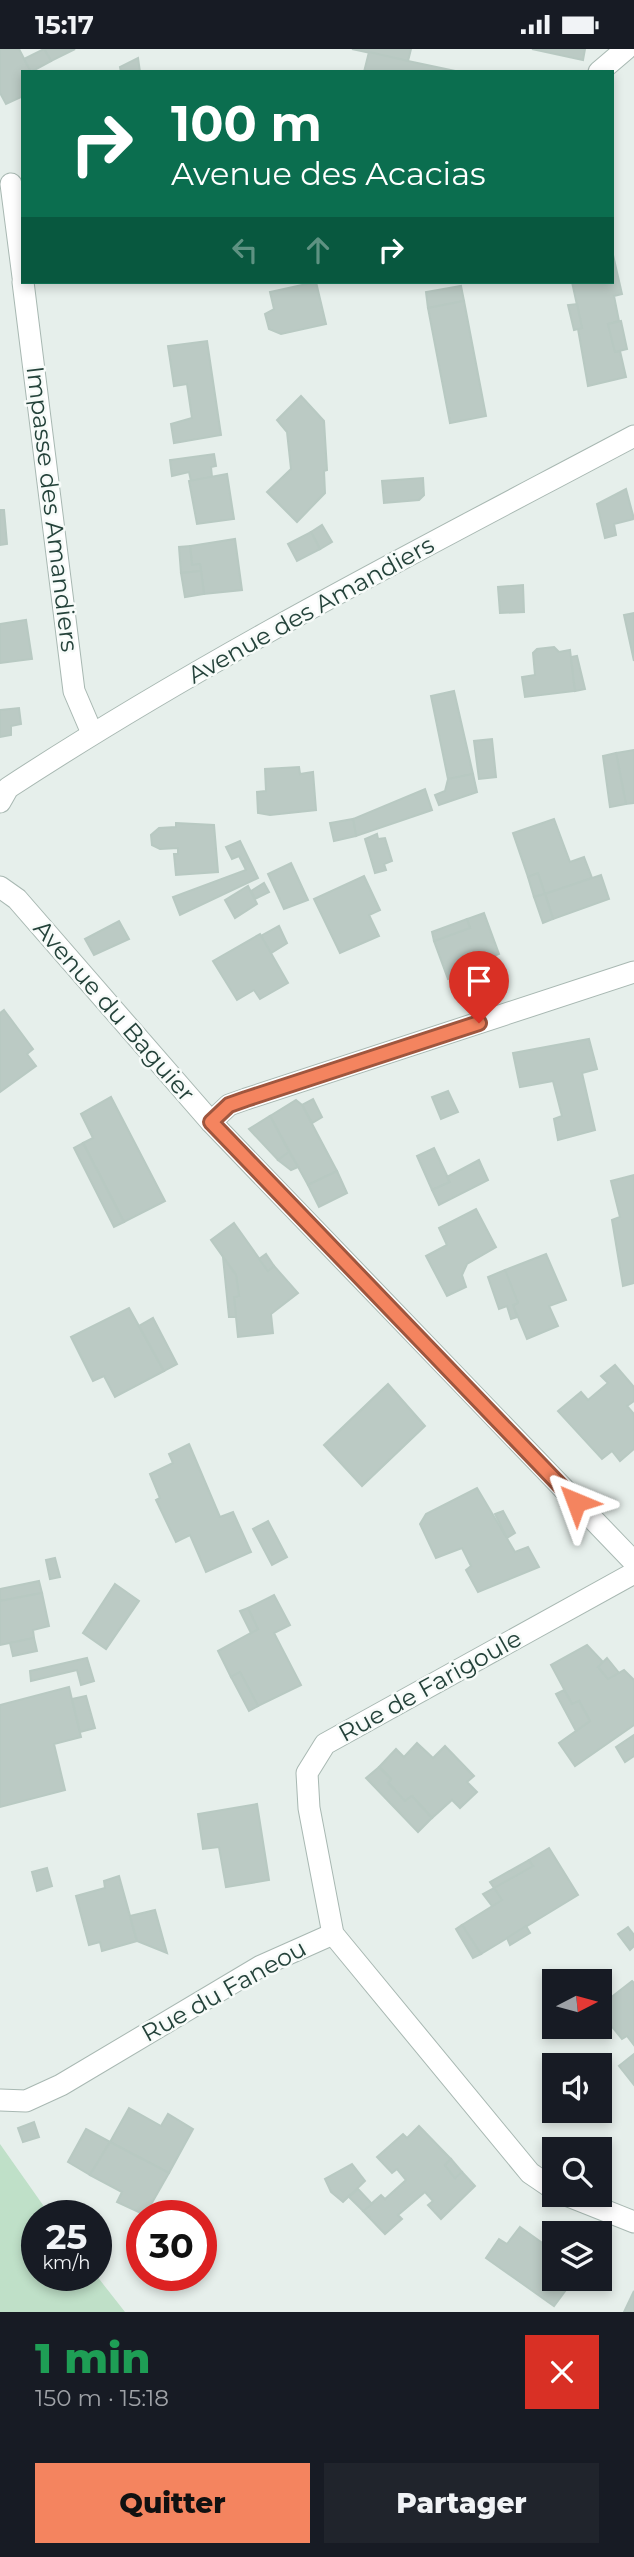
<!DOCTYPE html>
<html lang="fr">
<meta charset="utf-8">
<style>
:root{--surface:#171b24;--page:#20242c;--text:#f1f3f6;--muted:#9ea1a6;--accent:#f4845f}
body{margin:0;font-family:Montserrat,sans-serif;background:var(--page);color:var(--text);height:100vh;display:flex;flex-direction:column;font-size:26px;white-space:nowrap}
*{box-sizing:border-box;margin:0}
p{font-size:23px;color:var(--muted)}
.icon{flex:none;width:38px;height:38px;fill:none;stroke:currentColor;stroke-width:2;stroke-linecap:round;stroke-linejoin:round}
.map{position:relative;height:2263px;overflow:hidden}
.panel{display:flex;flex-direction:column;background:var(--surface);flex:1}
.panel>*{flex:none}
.guide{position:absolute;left:21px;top:21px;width:593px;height:214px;border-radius:0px;box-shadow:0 4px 10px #0003;background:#0b6e4f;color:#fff;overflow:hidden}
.needle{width:46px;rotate:84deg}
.fabs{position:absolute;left:542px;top:1920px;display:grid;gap:14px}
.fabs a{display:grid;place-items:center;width:70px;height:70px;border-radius:0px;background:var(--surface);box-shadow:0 4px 10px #0003;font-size:35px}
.speed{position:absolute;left:21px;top:2151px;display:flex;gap:14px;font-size:35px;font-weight:700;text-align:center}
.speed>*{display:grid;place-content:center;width:91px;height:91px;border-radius:50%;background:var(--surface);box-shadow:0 4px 10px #0003;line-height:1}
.speed small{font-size:18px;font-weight:400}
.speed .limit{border:10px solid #d22;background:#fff;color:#111}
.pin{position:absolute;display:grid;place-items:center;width:60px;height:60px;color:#fff;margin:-72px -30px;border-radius:50% 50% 50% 0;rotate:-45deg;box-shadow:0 0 7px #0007}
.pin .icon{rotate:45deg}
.me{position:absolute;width:77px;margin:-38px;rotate:316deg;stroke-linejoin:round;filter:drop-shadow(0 0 5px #0008)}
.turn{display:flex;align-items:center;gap:24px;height:147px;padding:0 35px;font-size:32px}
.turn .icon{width:91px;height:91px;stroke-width:2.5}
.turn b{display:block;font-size:49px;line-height:60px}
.lanes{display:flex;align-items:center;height:66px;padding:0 35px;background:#0003;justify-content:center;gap:35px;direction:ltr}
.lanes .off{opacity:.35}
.round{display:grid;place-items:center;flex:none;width:74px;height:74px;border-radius:0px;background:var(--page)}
.overview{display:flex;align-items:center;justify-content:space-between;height:119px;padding:0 35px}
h1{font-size:42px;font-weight:800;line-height:52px;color:#1e9e55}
.cta{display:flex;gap:14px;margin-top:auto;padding:14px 35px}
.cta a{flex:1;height:80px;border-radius:0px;background:var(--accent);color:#111;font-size:28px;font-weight:800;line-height:80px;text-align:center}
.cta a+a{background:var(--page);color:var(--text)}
.status{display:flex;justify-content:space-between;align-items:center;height:49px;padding:0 35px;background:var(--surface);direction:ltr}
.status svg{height:19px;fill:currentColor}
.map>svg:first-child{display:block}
.green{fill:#bfe0c8}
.building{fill:#bbcac4;stroke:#b8c9c2;stroke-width:2}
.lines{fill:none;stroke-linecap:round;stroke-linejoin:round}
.minor-casing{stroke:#a8b8b2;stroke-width:23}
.minor{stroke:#fff;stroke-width:21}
.route-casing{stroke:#9f563e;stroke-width:18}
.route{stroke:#f4845f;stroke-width:12}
.labels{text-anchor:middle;stroke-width:5;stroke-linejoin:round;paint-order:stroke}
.street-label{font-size:24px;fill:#24423a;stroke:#f7fbf9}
</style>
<div class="status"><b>15:17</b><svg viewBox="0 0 49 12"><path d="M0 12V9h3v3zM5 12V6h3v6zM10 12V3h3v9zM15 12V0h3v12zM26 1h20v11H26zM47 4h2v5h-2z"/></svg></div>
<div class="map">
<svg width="634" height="2263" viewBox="0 0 634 2263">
<rect width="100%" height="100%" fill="#e6efeb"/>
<path class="green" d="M0,2095L50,2166H37V2226H96L125,2263H0Z"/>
<g class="building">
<path d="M0,0H19L31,23H23V47L6,55L0,44Z"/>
<path d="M44,0H75L51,12Z"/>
<path d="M44,0L51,12L31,23L24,10Z"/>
<path d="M352,0H411L408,12Z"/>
<path d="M532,0H585L583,11Z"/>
<path d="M369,3L408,12L460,23H364Z"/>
<path d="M138,9L140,23H121L120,18Z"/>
<path d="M613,206L622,245L614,247L619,272L608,275L615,303L620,302L626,328L588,337L578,280L582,279L572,233H612Z"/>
<path d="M316,233L326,275L281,285L269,280L265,265L274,260L270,243Z"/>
<path d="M461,237L464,252L428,259L426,243Z"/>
<path d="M464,252L486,367L450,374L428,259Z"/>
<path d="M577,255L582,279L574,281L568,256Z"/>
<path d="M621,272L627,300L615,303L608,275Z"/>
<path d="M207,292L221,386L174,394L171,375L192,369L187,335L174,337L168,297Z"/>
<path d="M301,347L324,372L327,421L324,422L325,444L297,473L267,443L291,420L287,383L277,371Z"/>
<path d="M214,405L216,417L211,418L212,428L191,432L189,423L172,427L170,411Z"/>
<path d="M227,425L234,470L197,475L189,432Z"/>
<path d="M423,429L424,446L419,451L384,454L382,432Z"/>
<path d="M626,440L634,470L614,475L616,486L605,489L597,455Z"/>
<path d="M0,461H4L7,495L0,496Z"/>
<path d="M322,476L332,493L320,500L311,483Z"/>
<path d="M311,483L320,500L297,512L288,495Z"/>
<path d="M235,490L242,541L204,545L200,515L192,516L190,497Z"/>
<path d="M190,497L192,516L200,515L201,522L181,524L179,498Z"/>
<path d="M201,522L204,545L185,548L181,524Z"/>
<path d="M523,536L524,563L500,564L498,538Z"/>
<path d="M634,564V612L624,566Z"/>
<path d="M26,571L32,610L0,614V575Z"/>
<path d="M554,598L559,603L570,601L575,642L525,648L522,628L535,626L533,604L537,600Z"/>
<path d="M577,607L585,640L575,642L571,608Z"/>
<path d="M454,642L473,725L448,730L431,647Z"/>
<path d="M19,659L21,675L11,677V686L0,688V661Z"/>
<path d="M492,690L496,728L479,730L474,692Z"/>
<path d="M634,701V754L626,755L616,704Z"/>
<path d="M616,704L626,755L610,758L603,707Z"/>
<path d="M299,718L300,725L313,723L316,761L270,766L258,764L257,743L266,742L265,720Z"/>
<path d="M473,725L477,743L439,756L435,746L445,742L448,730Z"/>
<path d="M425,740L432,761L356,787L353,770Z"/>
<path d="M353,770L356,787L334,792L330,774Z"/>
<path d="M554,770L570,813L584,808L592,829L545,845L538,824L528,828L513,784Z"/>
<path d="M176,774L214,776L218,823L176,826L174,805H178V799L160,800L152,796L151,786L159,779L176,778Z"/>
<path d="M377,785L378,790L385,789L392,812L384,815L386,821L375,824L365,790Z"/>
<path d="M240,792L258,829L180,866L173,848L246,821L239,807L232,810L226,798Z"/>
<path d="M291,814L308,851L284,860L268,825Z"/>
<path d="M538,824L545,845L534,848L528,828Z"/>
<path d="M601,826L609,850L553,870L545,845Z"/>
<path d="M364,827L380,861L369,866L379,887L340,904L314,850Z"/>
<path d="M264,834L269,843L255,850L251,842Z"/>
<path d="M248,837L257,855L235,869L225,851Z"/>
<path d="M545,845L553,870L543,874L534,848Z"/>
<path d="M484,864L499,905L483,911L485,917L448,930L434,892L470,879L467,870Z"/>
<path d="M467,870L470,879L434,892L432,883Z"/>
<path d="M119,872L129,890L94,906L85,890Z"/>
<path d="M279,877L287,894L271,904L261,887Z"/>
<path d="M260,885L288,934L260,950L254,941L237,951L213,912Z"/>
<path d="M485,917L487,920L469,927L468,923Z"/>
<path d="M4,961L33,1000L27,1005L36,1017L0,1043V964Z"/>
<path d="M589,990L597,1020L582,1024L595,1081L558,1091L554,1070L562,1067L553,1032L520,1038L513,1004Z"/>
<path d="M448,1042L458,1063L441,1070L432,1048Z"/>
<path d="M111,1048L165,1152L124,1173L83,1094L93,1089L81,1065Z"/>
<path d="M313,1050L322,1068L312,1074L302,1056Z"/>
<path d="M296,1051L302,1056L337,1122L308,1136L270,1067Z"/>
<path d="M270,1067L289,1103L278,1111L249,1080Z"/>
<path d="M83,1094L124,1173L114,1178L74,1099Z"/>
<path d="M434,1099L450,1133L432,1141L417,1107Z"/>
<path d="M289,1103L298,1118L291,1121L278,1111Z"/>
<path d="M479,1111L488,1131L439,1156L432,1141L450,1133L447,1128Z"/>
<path d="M337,1122L347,1144L319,1158L308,1136Z"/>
<path d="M634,1126V1234L623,1237L612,1171L620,1168L611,1132Z"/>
<path d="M476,1160L496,1198L467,1215L462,1226L466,1238L447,1247L426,1207L447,1196L439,1179Z"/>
<path d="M234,1174L268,1222L274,1217L298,1244L271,1265L273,1284L238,1288L234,1248L239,1247L236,1226L211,1191Z"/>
<path d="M266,1205L274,1217L268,1222L259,1210Z"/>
<path d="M546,1205L566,1251L549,1257L558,1277L527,1290L513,1256L518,1254L505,1221Z"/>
<path d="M223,1208L236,1226L239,1247L234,1248L236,1268H229Z"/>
<path d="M505,1221L518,1254L513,1256L517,1268L511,1270L507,1257L499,1260L488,1228Z"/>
<path d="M129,1259L164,1322L115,1348L104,1327L93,1332L71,1288Z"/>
<path d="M153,1269L177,1315L164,1322L139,1277Z"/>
<path d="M615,1316L634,1338V1352L627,1357L634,1365V1400L620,1412L612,1402L602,1410L558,1362L581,1343L588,1351L608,1334L601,1327Z"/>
<path d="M388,1335L425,1377L362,1437L324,1396Z"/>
<path d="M189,1395L220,1468L233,1463L251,1503L206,1523L190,1486L176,1493L156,1451L160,1449L150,1425L173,1414L169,1405Z"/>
<path d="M477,1439L515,1503L528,1498L539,1518L478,1543L466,1521L471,1517L462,1499L436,1509L420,1475L426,1465Z"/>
<path d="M503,1462L515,1484L507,1489L495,1465Z"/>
<path d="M268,1472L287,1508L272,1516L253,1480Z"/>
<path d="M55,1509L60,1528L50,1530L46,1511Z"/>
<path d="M39,1532L42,1544L0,1552V1540Z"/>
<path d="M115,1535L139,1552L106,1600L83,1584Z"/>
<path d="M42,1544L49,1577L33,1581L34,1589L0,1596V1552Z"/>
<path d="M274,1546L290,1576L274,1584L301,1636L258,1657L240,1623L231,1628L218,1602L258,1580L248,1559Z"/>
<path d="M248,1559L258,1580L251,1584L240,1562Z"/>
<path d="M34,1589L37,1602L13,1607L10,1594Z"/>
<path d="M587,1596L603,1613L598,1618L608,1630L624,1621L634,1631V1676L575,1717L559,1694L590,1672L579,1652L572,1655L551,1616Z"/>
<path d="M87,1609L94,1632L81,1636L77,1621L31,1632L30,1622Z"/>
<path d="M607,1609L619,1624L608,1630L598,1618Z"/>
<path d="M240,1623L258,1657L249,1662L231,1628Z"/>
<path d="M69,1638L81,1688L54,1695L65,1741L0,1758V1656Z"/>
<path d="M564,1641L572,1655L579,1652L590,1672L576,1682L556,1645Z"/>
<path d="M86,1647L95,1679L80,1683L72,1650Z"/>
<path d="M634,1686V1707L625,1713L616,1698Z"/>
<path d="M417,1694L433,1709L445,1697L474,1727L467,1733L477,1743L460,1759L452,1751L432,1769L412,1747L405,1752L388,1734L391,1730L379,1718L396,1700L404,1708Z"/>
<path d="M379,1718L391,1730L388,1734L405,1752L412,1747L432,1769L418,1783L366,1729Z"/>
<path d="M257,1755L269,1831L226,1838L219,1798L203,1800L198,1765Z"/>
<path d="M549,1799L578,1846L481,1905L462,1876L502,1851L494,1839L533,1817L529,1811Z"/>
<path d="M529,1811L533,1817L494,1839L490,1833Z"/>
<path d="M47,1819L52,1837L37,1842L32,1823Z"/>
<path d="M119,1827L137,1892L102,1902L100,1893L89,1896L76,1847L105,1839L104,1832Z"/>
<path d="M494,1839L502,1851L492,1857L483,1845Z"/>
<path d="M155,1861L167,1904L137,1892L130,1867Z"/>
<path d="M462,1876L481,1905L473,1909L456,1880Z"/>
<path d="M526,1877L530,1884L510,1896L507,1889Z"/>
<path d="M628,1878L634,1886V1897L630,1901L618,1885Z"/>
<path d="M632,1932L634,1934V1996L627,1987L622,1990L600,1963V1957Z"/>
<path d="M634,2005V2036L619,2017Z"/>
<path d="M129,2059L161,2077L168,2065L193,2080L169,2124L110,2093Z"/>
<path d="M34,2073L39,2088L23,2093L18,2079Z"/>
<path d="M419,2077L451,2110L445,2116L455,2129L462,2123L475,2137L441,2170L428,2156L433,2152L425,2143L398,2166L402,2170L385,2185L363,2162L381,2146L385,2150L406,2131L397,2120L392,2124L377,2108L403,2085L407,2089Z"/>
<path d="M86,2080L110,2093L90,2126L68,2113Z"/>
<path d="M110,2093L169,2124L145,2166L117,2153L122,2143L90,2126Z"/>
<path d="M451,2110L462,2123L455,2129L445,2116Z"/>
<path d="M352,2115L365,2132L343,2153L331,2143L325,2130Z"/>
<path d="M358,2140L372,2155L363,2162L349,2148Z"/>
<path d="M520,2178L555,2203V2230H574L554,2257L486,2209L499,2190L507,2195Z"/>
<path d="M634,2242V2263H624Z"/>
</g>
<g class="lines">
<g class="minor-casing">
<g id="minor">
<path d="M599,23L626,0"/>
<path d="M11,135L23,228"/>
<path d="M23,233L74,642L92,684"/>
<path d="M0,753L8,739C208,608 423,499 634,387"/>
<path d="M0,838L17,850L211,1073L634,1513"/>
<path d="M211,1073L229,1056L246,1050L634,923"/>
<path d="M0,2051L26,2052L61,2036L261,1917L333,1885"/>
<path d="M555,2141L530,2124L333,1885L309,1759L307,1724L325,1695L634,1524"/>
<path d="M566,2146L634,2173"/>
</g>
</g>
<use href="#minor" class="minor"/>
</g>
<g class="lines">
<g class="route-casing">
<path id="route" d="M479,974L246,1050L229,1056L211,1073L576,1453"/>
</g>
<use href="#route" class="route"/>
</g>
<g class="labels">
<g class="street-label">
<text transform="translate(52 460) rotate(83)" y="8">Impasse des Amandiers</text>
<text transform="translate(311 561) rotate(-29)" y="8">Avenue des Amandiers</text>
<text transform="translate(114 962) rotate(49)" y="8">Avenue du Baguier</text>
<text transform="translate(430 1637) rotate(-29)" y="8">Rue de Farigoule</text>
<text transform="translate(224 1942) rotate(-29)" y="8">Rue du Faneou</text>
</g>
</g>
</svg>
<div class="fabs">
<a><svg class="needle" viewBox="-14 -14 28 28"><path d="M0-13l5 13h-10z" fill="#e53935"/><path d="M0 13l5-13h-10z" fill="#9ea1a6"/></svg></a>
<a><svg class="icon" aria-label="sound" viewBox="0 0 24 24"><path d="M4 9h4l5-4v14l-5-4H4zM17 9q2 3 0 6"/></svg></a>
<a><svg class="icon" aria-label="search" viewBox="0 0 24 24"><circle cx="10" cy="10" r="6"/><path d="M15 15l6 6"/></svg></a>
<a><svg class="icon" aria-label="layers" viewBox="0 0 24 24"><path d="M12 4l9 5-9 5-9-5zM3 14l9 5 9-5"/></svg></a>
</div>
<div class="speed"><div>25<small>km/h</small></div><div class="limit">30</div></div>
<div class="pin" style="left:479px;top:974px;background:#d93025"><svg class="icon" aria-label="arrive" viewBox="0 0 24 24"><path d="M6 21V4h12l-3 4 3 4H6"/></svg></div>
<svg class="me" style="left:576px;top:1453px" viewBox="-20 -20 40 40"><path d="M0-17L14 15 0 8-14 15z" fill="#f4845f" stroke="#fff" stroke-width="4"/></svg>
<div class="guide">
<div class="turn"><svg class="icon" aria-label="right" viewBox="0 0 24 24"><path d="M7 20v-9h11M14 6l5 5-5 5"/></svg><div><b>100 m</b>Avenue des Acacias</div></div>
<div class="lanes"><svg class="icon off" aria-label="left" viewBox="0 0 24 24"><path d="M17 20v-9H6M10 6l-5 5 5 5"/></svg><svg class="icon off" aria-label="ahead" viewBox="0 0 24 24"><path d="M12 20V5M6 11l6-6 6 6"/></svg><svg class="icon" aria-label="right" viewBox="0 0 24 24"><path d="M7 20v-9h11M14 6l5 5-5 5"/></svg></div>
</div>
</div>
<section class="panel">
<div class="overview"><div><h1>1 min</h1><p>150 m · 15:18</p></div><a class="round" style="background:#d93025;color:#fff"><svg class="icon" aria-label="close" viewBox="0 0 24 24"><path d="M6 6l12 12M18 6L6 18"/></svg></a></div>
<div class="cta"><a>Quitter</a><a>Partager</a></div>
</section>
